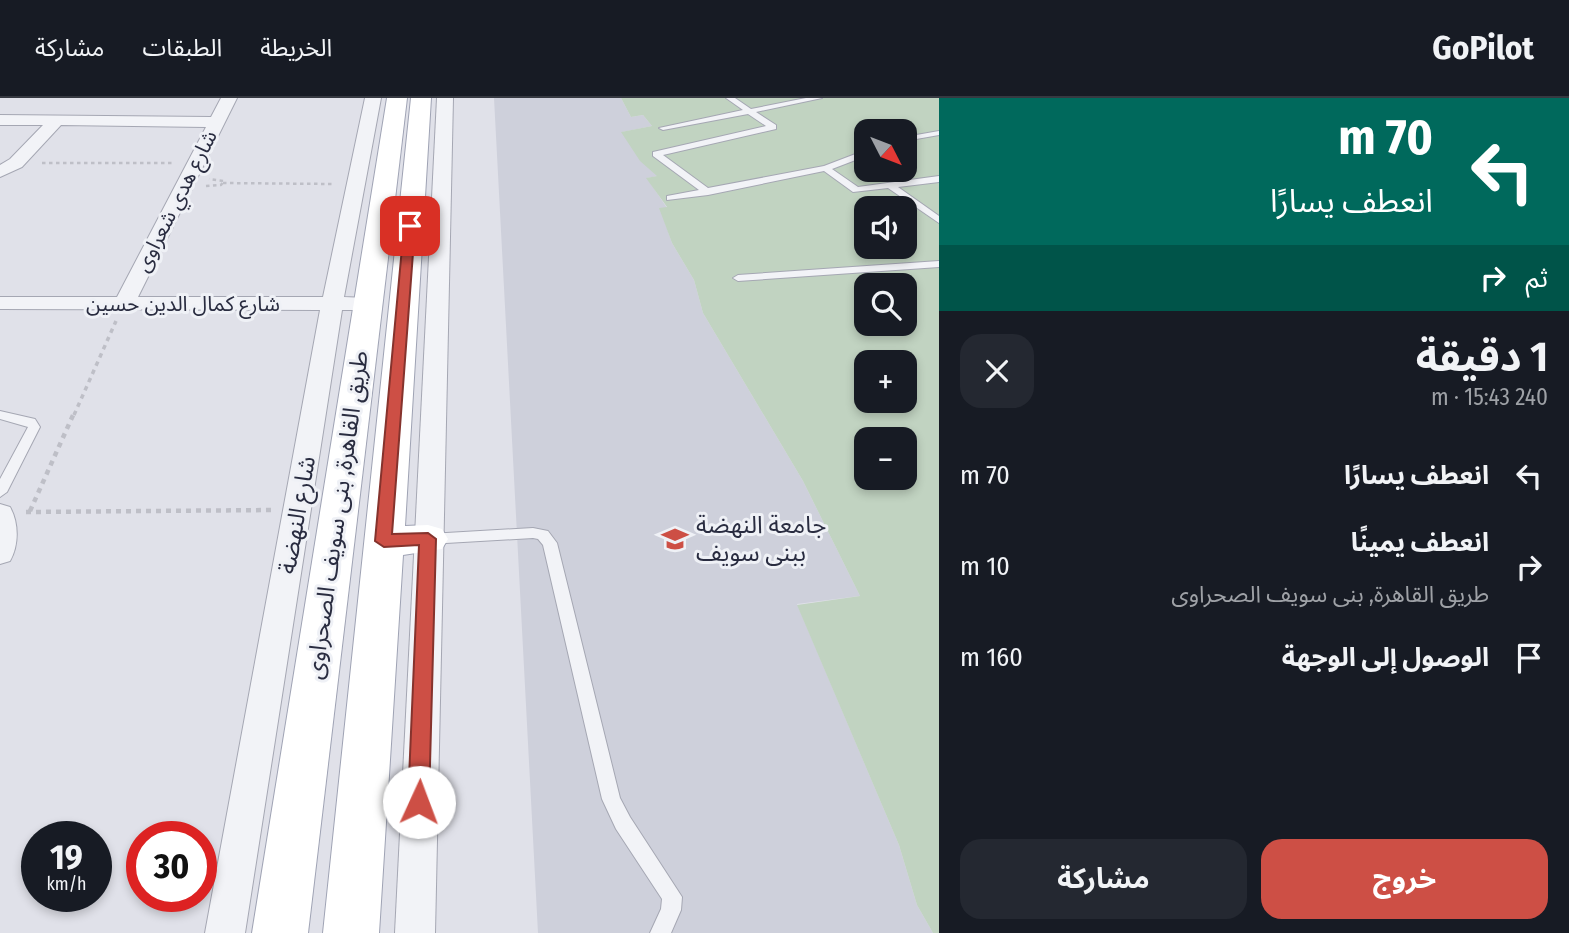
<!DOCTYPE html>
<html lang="ar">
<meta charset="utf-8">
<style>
:root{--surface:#171b24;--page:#242831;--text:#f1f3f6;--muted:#9ea1a6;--line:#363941;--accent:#cd4f45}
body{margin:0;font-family:"Fira Sans Condensed","Noto Sans Arabic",sans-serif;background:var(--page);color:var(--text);direction:rtl;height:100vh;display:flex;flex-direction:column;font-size:26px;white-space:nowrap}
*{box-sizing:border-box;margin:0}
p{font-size:23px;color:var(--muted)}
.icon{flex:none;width:38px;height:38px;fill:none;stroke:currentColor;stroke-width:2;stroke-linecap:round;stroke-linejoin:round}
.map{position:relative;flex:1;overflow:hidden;direction:ltr}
.details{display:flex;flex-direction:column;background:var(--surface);width:630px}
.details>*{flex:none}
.hud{background:#00695c;color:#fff;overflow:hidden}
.needle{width:46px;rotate:132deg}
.controls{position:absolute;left:854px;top:21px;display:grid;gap:14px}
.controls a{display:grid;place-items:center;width:63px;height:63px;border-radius:14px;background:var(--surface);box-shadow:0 4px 10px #0003;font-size:35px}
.speed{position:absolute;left:21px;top:723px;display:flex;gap:14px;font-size:35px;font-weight:700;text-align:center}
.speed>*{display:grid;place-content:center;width:91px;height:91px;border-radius:50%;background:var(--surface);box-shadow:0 4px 10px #0003;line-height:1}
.speed small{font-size:18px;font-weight:400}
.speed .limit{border:10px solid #d22;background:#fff;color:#111}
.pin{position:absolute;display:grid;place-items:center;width:60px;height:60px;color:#fff;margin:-30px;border-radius:14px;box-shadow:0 4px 10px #0006}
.me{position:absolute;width:77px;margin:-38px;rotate:2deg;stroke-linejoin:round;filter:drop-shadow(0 0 5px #0008)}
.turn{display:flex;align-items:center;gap:24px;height:147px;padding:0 21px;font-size:32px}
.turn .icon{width:91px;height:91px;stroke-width:2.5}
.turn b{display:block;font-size:49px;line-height:60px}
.then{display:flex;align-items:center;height:66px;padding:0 21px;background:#0003;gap:14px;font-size:26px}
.round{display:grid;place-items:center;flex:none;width:74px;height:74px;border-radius:21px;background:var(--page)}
.overview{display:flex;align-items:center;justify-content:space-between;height:119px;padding:0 21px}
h1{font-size:42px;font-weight:700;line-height:52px}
.button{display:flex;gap:14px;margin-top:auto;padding:14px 21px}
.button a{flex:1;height:80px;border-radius:21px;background:var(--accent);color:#fff;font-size:28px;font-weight:700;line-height:80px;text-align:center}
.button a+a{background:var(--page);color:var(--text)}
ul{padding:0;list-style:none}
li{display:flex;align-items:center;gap:21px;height:91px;padding:0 21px}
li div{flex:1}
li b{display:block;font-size:26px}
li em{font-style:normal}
header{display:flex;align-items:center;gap:42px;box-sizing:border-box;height:98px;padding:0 35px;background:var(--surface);border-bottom:2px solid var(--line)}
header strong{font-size:33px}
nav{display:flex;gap:38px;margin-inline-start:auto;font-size:24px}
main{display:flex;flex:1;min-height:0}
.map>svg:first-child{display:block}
.built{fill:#ced0db}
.green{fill:#c1d3c1;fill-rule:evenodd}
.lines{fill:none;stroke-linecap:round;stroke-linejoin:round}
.lane-casing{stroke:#a5a7b3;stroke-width:2}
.street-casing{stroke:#a5a7b3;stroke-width:2}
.primary-casing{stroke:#9fa3b4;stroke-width:2}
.path-far2{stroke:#bebfc7;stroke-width:2.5;stroke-dasharray:3.5 3.5;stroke-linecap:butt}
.path-far1{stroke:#bebfc7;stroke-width:3.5;stroke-dasharray:4.5 4.5;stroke-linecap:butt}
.path{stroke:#bebfc7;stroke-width:4.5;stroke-dasharray:5 5;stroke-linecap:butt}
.lane{fill:#f2f3f7;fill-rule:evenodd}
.street{fill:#f2f3f7;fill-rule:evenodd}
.primary{fill:#fff;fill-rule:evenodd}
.route{fill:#cd4f45;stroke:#85332d;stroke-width:2}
.labels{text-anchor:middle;stroke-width:6;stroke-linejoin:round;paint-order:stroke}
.far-street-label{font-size:21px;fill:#292c40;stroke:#eff1f6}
.street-label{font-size:24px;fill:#292c40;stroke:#eff1f6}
.poi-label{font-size:24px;fill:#292c40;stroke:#eff1f6;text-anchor:start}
</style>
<header>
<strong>GoPilot</strong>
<nav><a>الخريطة</a><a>الطبقات</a><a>مشاركة</a></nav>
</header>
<main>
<section class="details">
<div class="hud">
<div class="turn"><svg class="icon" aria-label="left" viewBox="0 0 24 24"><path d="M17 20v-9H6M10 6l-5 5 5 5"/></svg><div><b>70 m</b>انعطف يسارًا</div></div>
<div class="then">ثم<svg class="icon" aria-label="right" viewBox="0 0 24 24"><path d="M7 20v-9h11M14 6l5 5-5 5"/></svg></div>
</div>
<div class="overview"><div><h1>1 دقيقة</h1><p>240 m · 15:43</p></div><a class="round"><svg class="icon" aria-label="close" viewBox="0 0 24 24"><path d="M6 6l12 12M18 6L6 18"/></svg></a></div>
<ul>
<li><svg class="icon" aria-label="left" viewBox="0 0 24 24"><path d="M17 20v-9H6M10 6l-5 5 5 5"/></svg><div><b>انعطف يسارًا</b></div><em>70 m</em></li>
<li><svg class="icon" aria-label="right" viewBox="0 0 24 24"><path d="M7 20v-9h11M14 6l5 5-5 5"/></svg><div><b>انعطف يمينًا</b><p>طريق القاهرة, بنى سويف الصحراوى</p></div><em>10 m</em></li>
<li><svg class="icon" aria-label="arrive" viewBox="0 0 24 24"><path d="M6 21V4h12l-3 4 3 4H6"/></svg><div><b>الوصول إلى الوجهة</b></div><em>160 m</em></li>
</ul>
<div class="button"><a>خروج</a><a>مشاركة</a></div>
</section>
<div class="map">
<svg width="939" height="835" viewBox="0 0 939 835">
<rect width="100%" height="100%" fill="#e0e1e9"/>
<path class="built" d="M494,0H621L631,19L643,17L652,28L622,34L658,78L647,80L667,110H660L672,145L694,182L703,215L803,383L860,498L797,506L899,747L917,807L933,835H538Z"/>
<path class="green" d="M621,0H939V835H933L917,807L899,747L797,507L860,498L803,383L703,215L694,182L672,145L659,110L667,109L646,80L657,78L640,63L621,34L652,28L643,17L631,19ZM866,33H905V72H866ZM866,110H905V149H866ZM866,187H905V226H866ZM866,264H905V303H866ZM866,341H905V380H866Z"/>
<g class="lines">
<g class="lane-casing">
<g id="lane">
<path d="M726,0H735L751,11L806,0H822L756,14L776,27V31L663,57L708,90L824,68L866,52V58L832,71L858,89L939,78V84L898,89L939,118V125L888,90L853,94L824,73L708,97L667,102V98L699,92L653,58V54L766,28L748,16L663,32L659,30L743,12Z"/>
<path d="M939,33V37L905,43V39Z"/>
<path d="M939,163V169L738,183L733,180L738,177Z"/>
<path d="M0,313L35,321L40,329L7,394L0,399V381L28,329L0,321Z"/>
<path d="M533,430L548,433L557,445L620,700L630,719L682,799L681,812L671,835H650L661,811L662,801L616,731L602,701L543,447L538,441L533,440L429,446L422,441L429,436Z"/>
</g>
</g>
<g class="street-casing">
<g id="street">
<path d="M221,0H237L138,199H323L365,0H381L344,199L366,200L377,206L366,212H342L245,835H205L320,212L0,211V199H117L206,29L61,27L22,69L0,79V67L10,61L43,27H0V17L211,19Z"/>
<path d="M437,0H453L435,835H395Z"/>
<path d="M0,406L10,409C19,425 19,447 10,463L0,466Z"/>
</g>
</g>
<g class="primary-casing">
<g id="primary">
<path d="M387,0H407L308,835H252Z"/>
<path d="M411,0H431L405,428L428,427L442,431L448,441L442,451L403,457L379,835H323Z"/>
</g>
</g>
<g class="path-far2">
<path d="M42,65H174"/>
<path d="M223,85L334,86"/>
<path d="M206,88L221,87L224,83L209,81"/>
</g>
<path class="path-far1" d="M74,317L116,223"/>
<g class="path">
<path d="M30,413L74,315"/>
<path d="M26,414L273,412"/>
</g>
<use href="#lane" class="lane"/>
<use href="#street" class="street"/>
<use href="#primary" class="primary"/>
</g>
<path class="route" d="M410,125L415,128L392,436L428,435L436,441L429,704L426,710L419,713L412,710L408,704L419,447L384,449L375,443L404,128Z"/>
<defs>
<g id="university-bare" transform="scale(2.1)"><path d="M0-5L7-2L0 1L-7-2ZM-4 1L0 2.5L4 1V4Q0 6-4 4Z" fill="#cd4f45" stroke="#eff1f6" stroke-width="2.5" paint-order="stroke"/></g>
</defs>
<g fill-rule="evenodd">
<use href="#university-bare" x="675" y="441"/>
</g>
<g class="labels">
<g class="far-street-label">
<text transform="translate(176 103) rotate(-63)" y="7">شارع هدي شعراوى</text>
<text x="183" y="213">شارع كمال الدين حسين</text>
</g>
<g class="street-label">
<text transform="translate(297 417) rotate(-80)" y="8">شارع النهضة</text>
<text transform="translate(337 417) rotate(-82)" y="8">طريق القاهرة, بنى سويف الصحراوى</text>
</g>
<g class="poi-label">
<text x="696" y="435">جامعة النهضة<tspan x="696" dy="28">ببنى سويف</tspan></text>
</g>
</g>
</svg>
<div class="controls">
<a><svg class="needle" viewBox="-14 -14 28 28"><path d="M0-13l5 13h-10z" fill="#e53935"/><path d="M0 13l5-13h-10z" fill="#9ea1a6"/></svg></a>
<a><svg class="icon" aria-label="sound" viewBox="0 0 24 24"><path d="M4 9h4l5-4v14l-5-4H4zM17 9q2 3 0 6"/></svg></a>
<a><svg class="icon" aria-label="search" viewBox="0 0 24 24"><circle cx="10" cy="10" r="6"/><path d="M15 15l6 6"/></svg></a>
<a>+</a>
<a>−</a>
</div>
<div class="speed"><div>19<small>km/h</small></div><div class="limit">30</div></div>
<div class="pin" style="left:410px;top:128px;background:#d93025"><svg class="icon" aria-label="arrive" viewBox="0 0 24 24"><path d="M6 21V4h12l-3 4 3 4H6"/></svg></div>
<svg class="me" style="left:419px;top:704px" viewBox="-20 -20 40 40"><circle r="19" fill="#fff"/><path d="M0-13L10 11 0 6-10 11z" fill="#cd4f45"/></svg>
</div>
</main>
